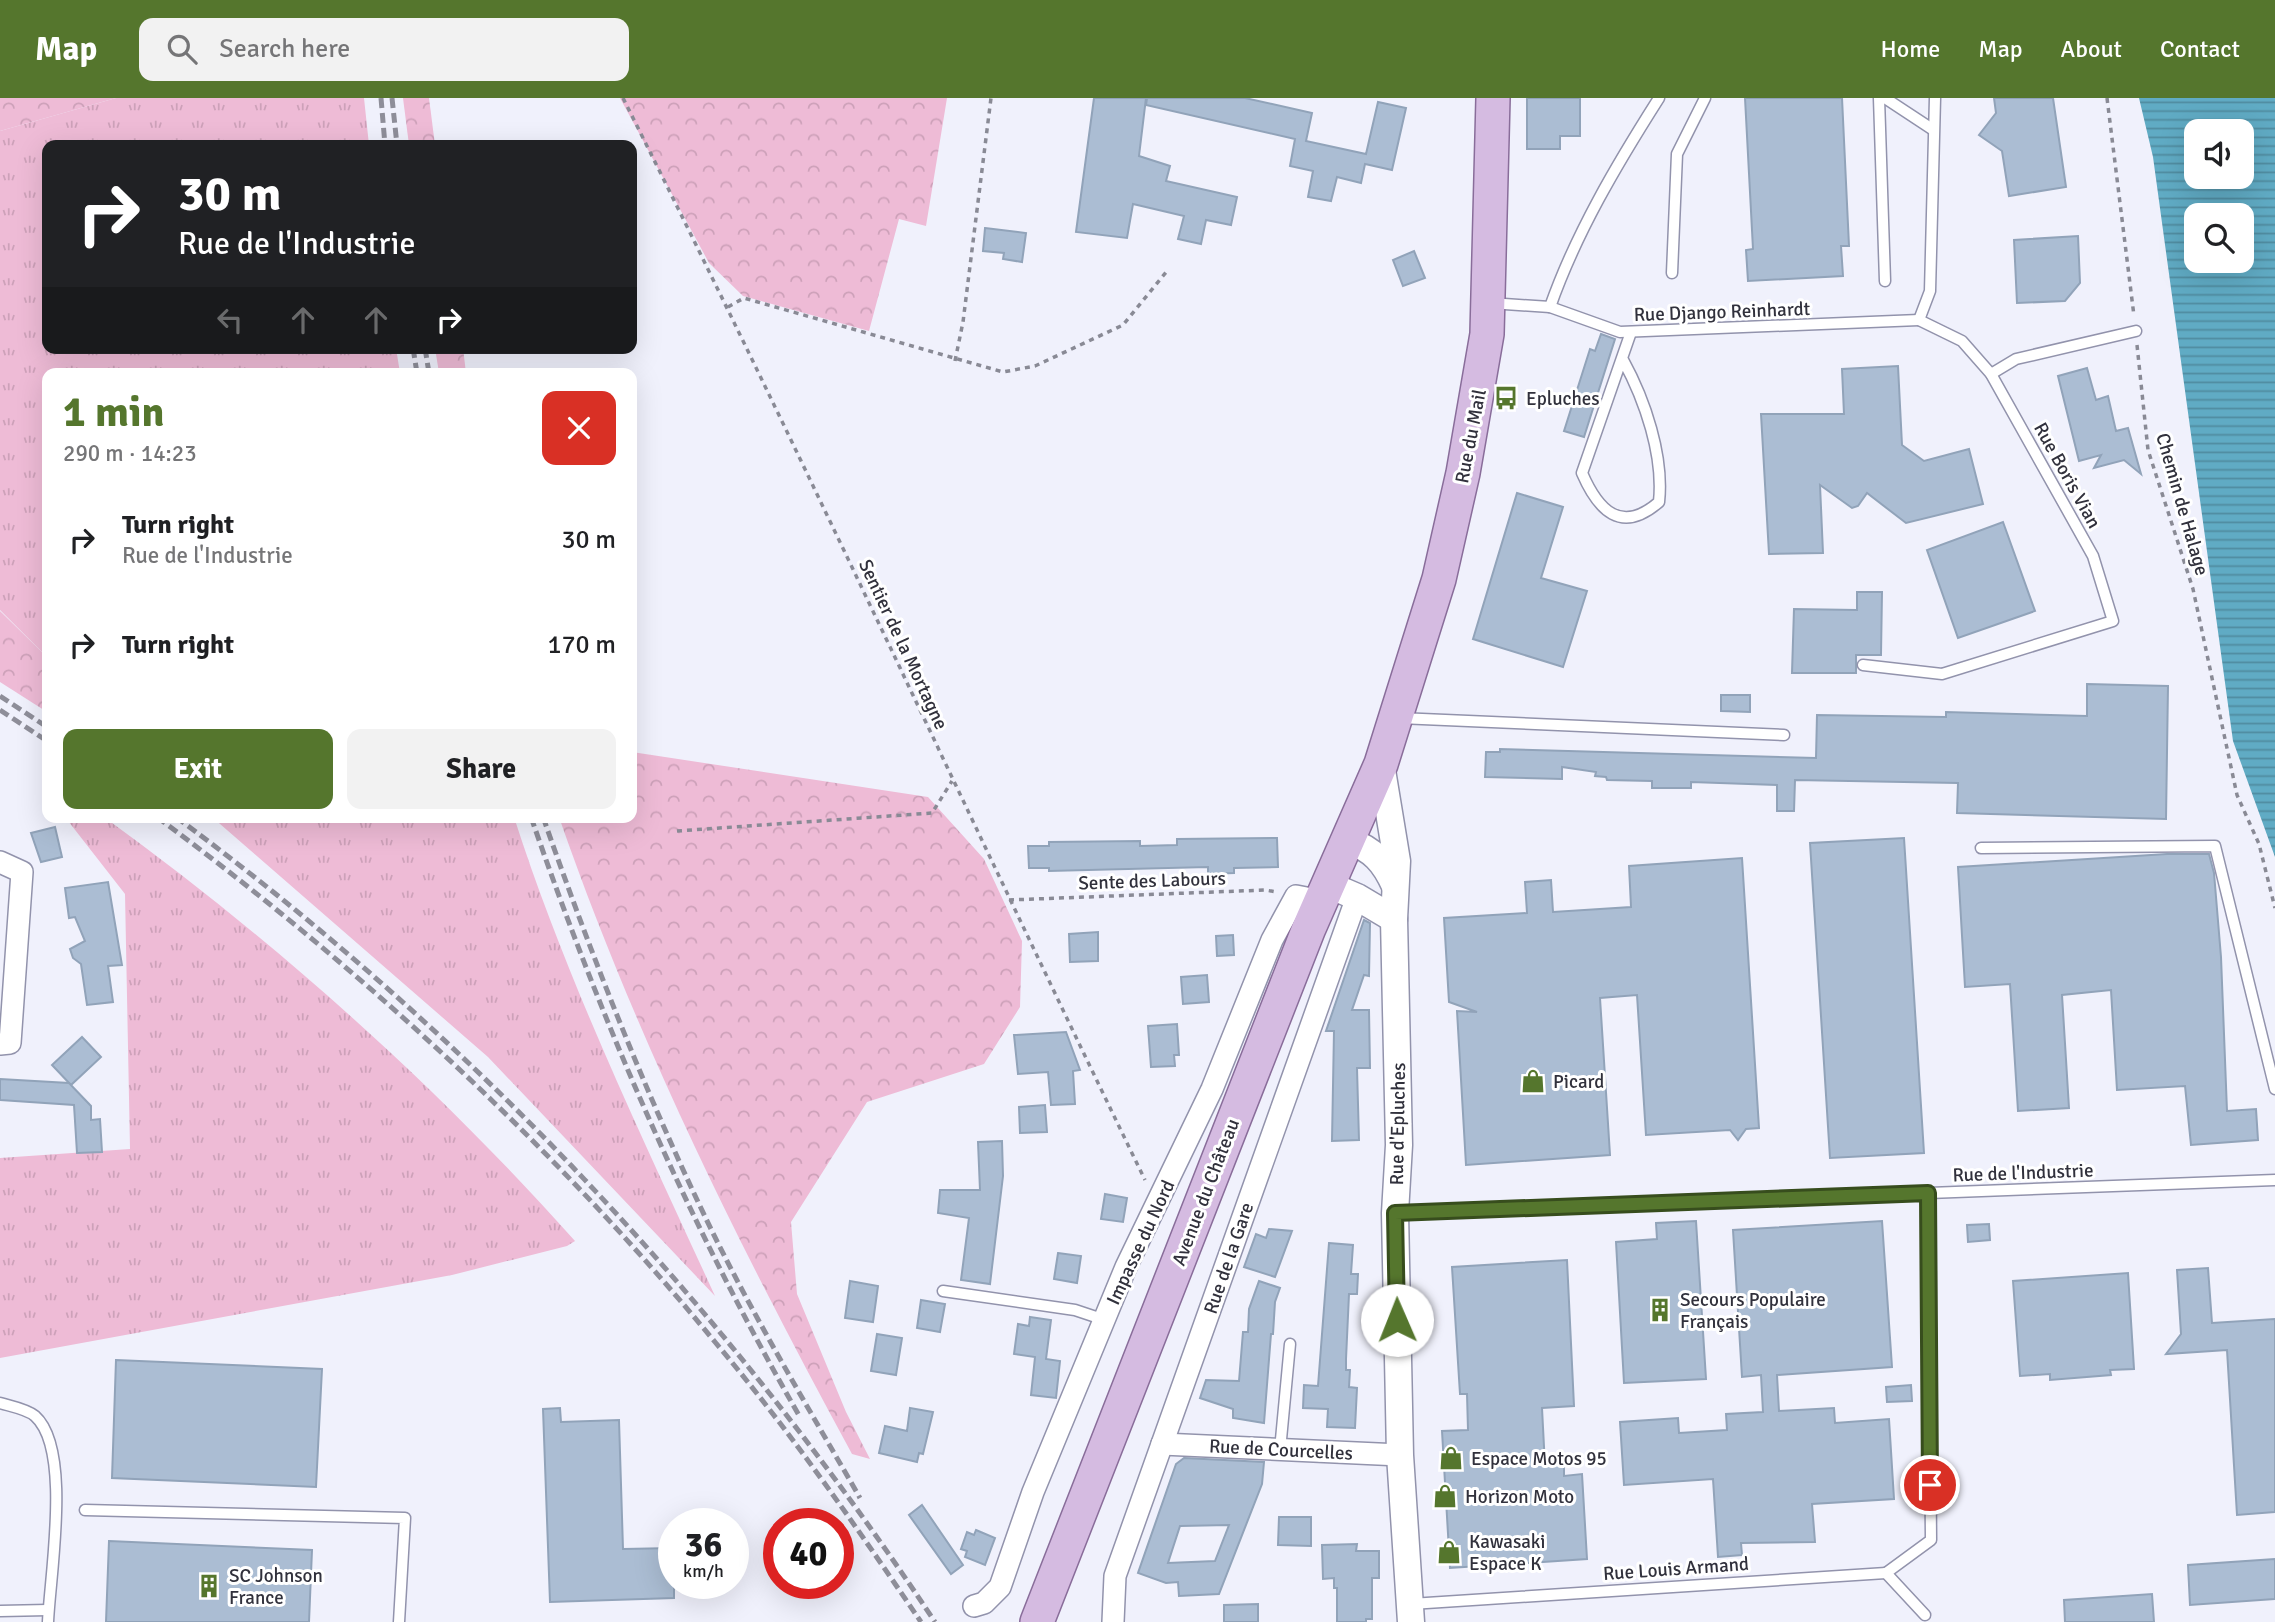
<!DOCTYPE html>
<meta charset="utf-8">
<style>
:root{--surface:#fff;--page:#f2f2f2;--text:#202124;--muted:#757577;--accent:#55762d}
body{margin:0;font-family:Signika,sans-serif;background:var(--page);color:var(--text);height:100vh;display:flex;flex-direction:column;font-size:26px;white-space:nowrap}
*{box-sizing:border-box;margin:0}
p{font-size:23px;color:var(--muted)}
.icon{flex:none;width:38px;height:38px;fill:none;stroke:currentColor;stroke-width:2;stroke-linecap:round;stroke-linejoin:round}
.map{position:relative;flex:1;overflow:hidden}
.side{position:absolute;left:42px;top:270px;width:595px;height:455px;display:flex;flex-direction:column;background:var(--surface);border-radius:14px;box-shadow:0 7px 28px #0002}
.side>*{flex:none}
.guide{position:absolute;left:42px;top:42px;width:595px;height:214px;border-radius:14px;box-shadow:0 7px 28px #0002;background:#202124;color:#fff;overflow:hidden}
.fabs{position:absolute;left:2184px;top:21px;display:grid;gap:14px}
.fabs a{display:grid;place-items:center;width:70px;height:70px;border-radius:14px;background:var(--surface);box-shadow:0 7px 28px #0002;font-size:35px}
.speed{position:absolute;left:658px;top:1410px;display:flex;gap:14px;font-size:35px;font-weight:700;text-align:center}
.speed>*{display:grid;place-content:center;width:91px;height:91px;border-radius:50%;background:var(--surface);box-shadow:0 7px 28px #0002;line-height:1}
.speed small{font-size:18px;font-weight:400}
.speed .limit{border:10px solid #d22;background:#fff;color:#111}
.pin{position:absolute;display:grid;place-items:center;width:60px;height:60px;color:#fff;margin:-30px;border:4px solid #fff;border-radius:50%;box-shadow:0 2px 7px #0007}
.me{position:absolute;width:77px;margin:-38px;rotate:359deg;stroke-linejoin:round;filter:drop-shadow(0 0 5px #0008)}
.turn{display:flex;align-items:center;gap:24px;height:147px;padding:0 21px;font-size:32px}
.turn .icon{width:91px;height:91px;stroke-width:2.5}
.turn b{display:block;font-size:49px;line-height:60px}
.lanes{display:flex;align-items:center;height:66px;padding:0 21px;background:#0003;justify-content:center;gap:35px;direction:ltr}
.lanes .off{opacity:.35}
.round{display:grid;place-items:center;flex:none;width:74px;height:74px;border-radius:14px;background:var(--page)}
.summary{display:flex;align-items:center;justify-content:space-between;height:119px;padding:0 21px}
h1{font-size:42px;font-weight:800;line-height:52px;color:var(--accent)}
.cta{display:flex;gap:14px;margin-top:auto;padding:14px 21px}
.cta a{flex:1;height:80px;border-radius:14px;background:var(--accent);color:#fff;font-size:28px;font-weight:800;line-height:80px;text-align:center}
.cta a+a{background:var(--page);color:var(--text)}
ul{padding:0;list-style:none}
li{display:flex;align-items:center;gap:21px;height:105px;padding:0 21px}
li div{flex:1}
li b{display:block;font-size:26px}
li em{font-style:normal}
header{display:flex;align-items:center;gap:42px;box-sizing:border-box;height:98px;padding:0 35px;background:var(--accent);color:#fff}
header strong{font-size:33px}
nav{display:flex;gap:38px;margin-inline-start:auto;font-size:24px}
.search{width:490px;height:63px;background:var(--page);display:flex;align-items:center;gap:18px;box-sizing:border-box;padding:0 24px;border-radius:14px;color:var(--muted);font-size:26px}
.map>svg:first-child{display:block}
.grass{fill:url(#grass-tufts)}
.forest{fill:url(#forest-crowns)}
.water{fill:url(#water-rules);fill-rule:evenodd}
.building{fill:#abbdd3;stroke:#91a3b9;stroke-width:2;fill-rule:evenodd}
.lines{fill:none;stroke-linecap:round;stroke-linejoin:round}
.service-casing{stroke:#9293ac;stroke-width:13}
.minor-casing{stroke:#9293ac;stroke-width:24}
.tertiary-casing{stroke:#9293ac;stroke-width:29}
.primary-casing{stroke:#896d9a;stroke-width:36}
.path{stroke:#898a95;stroke-width:3.5;stroke-dasharray:5 5;stroke-linecap:butt}
.service{stroke:#fff;stroke-width:10}
.minor{stroke:#fff;stroke-width:21}
.tertiary{stroke:#fff;stroke-width:26}
.primary{stroke:#d5bbe1;stroke-width:33}
.rail{stroke:#8e8e99;stroke-width:5;stroke-dasharray:10 5;stroke-linecap:butt}
.route-casing{stroke:#374d1d;stroke-width:18}
.route{stroke:#55762d;stroke-width:12}
.labels{text-anchor:middle;stroke-width:6;stroke-linejoin:round;paint-order:stroke}
.street-label{font-size:19px;fill:#31313c;stroke:#fff}
.poi-label{font-size:19px;fill:#31313c;stroke:#fff;text-anchor:start}
</style>
<header>
<strong>Map</strong>
<div class="search"><svg class="icon" aria-label="search" viewBox="0 0 24 24"><circle cx="10" cy="10" r="6"/><path d="M15 15l6 6"/></svg>Search here</div>
<nav><a>Home</a><a>Map</a><a>About</a><a>Contact</a></nav>
</header>
<div class="map">
<svg width="2275" height="1524" viewBox="0 0 2275 1524">
<defs>
<pattern id="grass-tufts" width="24" height="20" patternUnits="userSpaceOnUse" patternTransform="scale(1.75)"><rect width="24" height="20" fill="#eebbd6"/><path d="M3 7l-1-3M5 7V3M7 7l1-3M15 17l-1-3M17 17v-4M19 17l1-3" fill="none" stroke="#cda1b9"/></pattern>
<pattern id="forest-crowns" width="20" height="18" patternUnits="userSpaceOnUse" patternTransform="scale(1.75)"><rect width="20" height="18" fill="#eebbd6"/><path d="M2 6a3 3 0 1 1 6 0M12 15a3 3 0 1 1 6 0" fill="none" stroke="#cda1b9"/></pattern>
<pattern id="water-rules" width="6" height="5" patternUnits="userSpaceOnUse" patternTransform="scale(1.75)"><rect width="6" height="5" fill="#60abc4"/><path d="M0 2.5h6" fill="none" stroke="#508ca0"/></pattern>
</defs>
<rect width="100%" height="100%" fill="#f0f1fc"/>
<g class="grass">
<path d="M116,0H364L369,47H47V250H396L400,275H47V559L0,512V33Z"/>
<path d="M65,719H104C275,843 435,986 575,1143L567,1148L452,1177L0,1260V1060L130,1051L125,796Z"/>
<path d="M212,719H514C567,884 643,1041 715,1198L488,959Z"/>
</g>
<g class="forest">
<path d="M0,0H116L0,33Z"/>
<path d="M403,0H429L435,47H409Z"/>
<path d="M620,0H947L926,128L899,121L869,233L743,198L709,165Z"/>
<path d="M435,250H463L466,275H439Z"/>
<path d="M0,513L47,559V614L0,584Z"/>
<path d="M632,654L928,699L984,761L1022,843L1020,909L984,966L867,1004L791,1124L797,1196L846,1314L870,1361L852,1356C740,1150 636,941 559,719H632Z"/>
</g>
<path class="water" d="M2139,0H2275V759L2233,643L2153,59ZM2196,33H2242V79H2196ZM2196,117H2242V163H2196Z"/>
<g class="building">
<path d="M1094,0H1146L1139,58L1170,68L1166,83L1237,99L1231,127L1206,122L1201,146L1178,141L1184,118L1133,106L1127,140L1076,134Z"/>
<path d="M1147,0H1245L1312,15L1306,43L1366,56L1378,4L1406,10L1392,72L1365,66L1361,85L1337,79L1331,103L1308,99L1313,73L1290,68L1295,41L1146,7Z"/>
<path d="M1527,0H1580V38H1560V51H1527Z"/>
<path d="M1745,0H1842L1849,148H1841L1843,178L1748,183L1746,152L1753,151Z"/>
<path d="M1994,0H2053L2066,89L2009,98L2002,53L1979,37L1996,15Z"/>
<path d="M985,130L1026,135L1022,164L1003,161L1004,155L983,153Z"/>
<path d="M2078,138L2080,185L2065,203L2017,205L2014,142Z"/>
<path d="M1414,153L1425,180L1403,188L1393,162Z"/>
<path d="M1601,236L1615,241L1584,339L1564,333L1590,251L1595,253Z"/>
<path d="M1898,268L1902,347L1924,363L1969,351L1983,406L1906,425L1867,395L1858,408L1852,410L1820,387L1823,455L1769,456L1761,316H1844L1842,271Z"/>
<path d="M2087,270L2096,302L2108,298L2116,333L2128,330L2141,376L2124,362L2094,370L2101,357L2079,363L2058,278Z"/>
<path d="M1517,395L1563,409L1541,480L1587,493L1563,569L1473,541Z"/>
<path d="M2003,424L2035,513L1958,540L1927,452Z"/>
<path d="M1857,494H1882L1881,557H1856V575H1792L1794,511L1857,512Z"/>
<path d="M2087,586L2168,588L2166,721L1957,715L1958,685L1795,682L1794,713H1777V687L1691,684V690H1652V683L1607,682L1606,679L1595,678L1596,674L1562,669V681L1485,679L1486,654H1500V651L1816,660L1817,617L1946,619V614L2087,618Z"/>
<path d="M1721,597H1750V614L1721,613Z"/>
<path d="M55,729L62,759L41,764L31,735Z"/>
<path d="M1277,740L1278,769L1234,770V775L1208,776V769L1049,773V770H1029L1028,748H1049V744L1140,743V748L1177,747V741Z"/>
<path d="M1904,740L1924,1055L1830,1060L1810,745Z"/>
<path d="M2167,756H2209L2214,775L2221,859L2227,1013L2256,1011L2258,1042L2191,1047L2185,988L2117,992L2111,892L2062,897L2069,1010L2018,1013L2010,886L1965,889L1958,769Z"/>
<path d="M1742,760L1759,1030L1746,1031L1738,1042L1730,1032L1646,1037L1637,897L1600,900L1610,1057L1466,1067L1457,913L1477,914L1449,904L1444,820L1527,815L1525,784L1551,782L1553,814L1631,809L1629,768Z"/>
<path d="M108,784L122,867L108,868L113,904L87,907L81,866L73,860L70,851L85,843L75,819L69,820L65,790Z"/>
<path d="M1364,822L1370,825L1369,878L1364,877L1352,912H1369L1370,970H1357L1359,1042L1332,1043L1334,933H1326Z"/>
<path d="M1098,834V863L1070,864L1069,836Z"/>
<path d="M1233,837L1234,857L1217,858L1216,838Z"/>
<path d="M1207,877L1209,904L1183,906L1181,879Z"/>
<path d="M1177,926L1179,957H1174L1175,968L1151,969L1148,928Z"/>
<path d="M1066,934L1080,972L1073,973L1075,1006L1051,1007L1048,974L1018,976L1014,937Z"/>
<path d="M82,939L101,959L71,987L52,967Z"/>
<path d="M0,981L69,985L91,1008V1022L100,1021L102,1054L77,1055L74,1007L0,1002Z"/>
<path d="M1045,1007L1047,1034L1020,1035L1019,1009Z"/>
<path d="M1002,1043L1003,1078L990,1186L961,1182L969,1120L938,1115L940,1092H980L978,1044Z"/>
<path d="M1105,1096L1127,1100L1123,1124L1101,1121Z"/>
<path d="M1696,1123L1706,1281L1624,1285L1616,1144L1657,1141L1656,1125Z"/>
<path d="M1882,1123L1892,1269L1777,1277L1779,1313L1834,1310L1835,1325L1889,1321L1894,1401L1812,1406L1815,1444L1741,1445L1742,1457L1718,1459L1713,1381L1624,1387L1620,1324L1678,1320L1679,1335L1727,1332L1726,1316L1763,1314L1761,1277L1742,1279L1733,1132Z"/>
<path d="M1989,1126L1990,1142L1968,1144L1967,1127Z"/>
<path d="M1269,1131L1292,1133L1275,1179L1244,1169L1256,1136L1266,1140Z"/>
<path d="M1329,1145L1353,1147L1351,1176H1358L1357,1196H1349L1346,1261V1272H1350L1349,1289L1357,1290L1355,1330L1327,1329L1328,1311L1303,1310L1304,1287L1318,1288Z"/>
<path d="M1058,1155L1081,1158L1077,1185L1054,1181Z"/>
<path d="M1567,1162L1574,1308L1542,1310L1545,1368L1564,1367V1378L1582,1376L1587,1461L1450,1470L1442,1333L1468,1332L1467,1296H1460L1452,1169Z"/>
<path d="M2208,1170L2212,1225L2275,1221V1414L2237,1417L2227,1252L2166,1256L2181,1236L2177,1172Z"/>
<path d="M2128,1175L2134,1271L2110,1272L2111,1277L2050,1282V1276L2020,1278L2013,1183Z"/>
<path d="M850,1183L878,1188L873,1224L845,1220Z"/>
<path d="M1259,1183L1280,1190L1275,1204L1273,1236H1271L1264,1325L1233,1320V1311L1200,1300L1206,1282L1239,1283L1243,1234H1248L1249,1211Z"/>
<path d="M921,1202L945,1206L940,1234L917,1230Z"/>
<path d="M1030,1219L1051,1222L1046,1261L1060,1263L1056,1300L1031,1297L1035,1259L1014,1256L1018,1226L1029,1228Z"/>
<path d="M877,1236L902,1240L896,1277L871,1273Z"/>
<path d="M116,1262L322,1271L316,1389L112,1380Z"/>
<path d="M1911,1287L1912,1303L1887,1304L1886,1289Z"/>
<path d="M560,1310L561,1324L619,1322L623,1451L674,1450V1500L550,1504L543,1311Z"/>
<path d="M910,1310L933,1314L923,1356L919,1355L917,1364L879,1355L885,1328L907,1333Z"/>
<path d="M1184,1360L1264,1364L1262,1386L1219,1496L1179,1498L1178,1484L1166,1485L1138,1475L1176,1366ZM1229,1427L1215,1463L1168,1465L1180,1428Z"/>
<path d="M922,1407L963,1467L951,1476L909,1417Z"/>
<path d="M1279,1419H1311V1448L1278,1447Z"/>
<path d="M976,1432L995,1440L985,1467L965,1459L967,1453L961,1451L967,1434L974,1437Z"/>
<path d="M109,1443L312,1452L309,1524H106Z"/>
<path d="M1357,1446L1356,1453H1379V1480H1372V1521H1366V1524H1337V1490H1334V1480L1323,1481L1322,1447Z"/>
<path d="M2275,1461V1501L2190,1507L2188,1467Z"/>
<path d="M2152,1496L2154,1524H2065L2064,1502Z"/>
<path d="M1258,1506V1524H1224V1507Z"/>
</g>
<g class="lines">
<g class="service-casing">
<g id="service">
<path d="M1879,0L1885,183"/>
<path d="M1885,0L1932,31"/>
<path d="M1672,175L1677,56L1705,0"/>
<path d="M1490,205L1550,209L1620,234L1919,222"/>
<path d="M1550,209C1576,135 1617,66 1659,0"/>
<path d="M1623,262C1645,302 1664,358 1659,404C1621,437 1598,412 1582,375L1631,234"/>
<path d="M1991,276L2016,261L2136,233"/>
<path d="M1863,567L1942,576L2113,523L2093,458L1991,276L1962,243L1919,222L1930,193L1935,0"/>
<path d="M1399,620L1784,637"/>
<path d="M1981,750L2215,748L2275,991"/>
<path d="M1395,1115L2275,1082"/>
<path d="M943,1193L1075,1212L1105,1222"/>
<path d="M0,1305C10,1308 27,1311 35,1318C72,1351 50,1476 48,1524"/>
<path d="M1280,1352L1290,1246"/>
<path d="M85,1412L405,1420L399,1524"/>
<path d="M1886,1475L1931,1442L1928,1095"/>
<path d="M1886,1475L1925,1517"/>
<path d="M1411,1506L1886,1475"/>
<path d="M0,1513L48,1512"/>
</g>
</g>
<g class="minor-casing">
<g id="minor">
<path d="M0,764L22,774L10,945L0,946"/>
<path d="M1162,1346L1400,1357"/>
<path d="M974,1508L984,1505L1000,1489L1033,1394L1126,1169L1212,991L1272,842L1296,798L1322,803"/>
<path d="M1113,1524L1115,1478L1357,799"/>
</g>
</g>
<g class="tertiary-casing">
<g id="tertiary">
<path d="M1381,666L1397,763L1394,821L1399,1047L1395,1115L1400,1357L1411,1524"/>
<path d="M1348,742C1373,752 1384,763 1395,788"/>
<path d="M1329,787L1357,799L1394,821"/>
</g>
</g>
<g class="primary-casing">
<path id="primary" d="M1037,1524L1309,830L1381,666L1439,481L1463,375L1487,236L1493,0"/>
</g>
<g class="path">
<path d="M623,0C803,358 970,722 1145,1082"/>
<path d="M2107,0L2134,218"/>
<path d="M728,209L744,200L1003,274L1035,268L1123,227L1167,173"/>
<path d="M2137,247L2148,352L2193,491L2237,697L2259,746L2275,810"/>
<path d="M955,263L963,224L991,0"/>
<path d="M677,733L932,715L952,683"/>
<path d="M1009,802L1265,792L1277,794"/>
</g>
<use href="#service" class="service"/>
<use href="#minor" class="minor"/>
<use href="#tertiary" class="tertiary"/>
<use href="#primary" class="primary"/>
<g class="rail">
<path d="M381,0L385,47"/>
<path d="M392,0L397,47"/>
<path d="M413,250L417,275"/>
<path d="M425,250L429,275"/>
<path d="M0,598L47,629"/>
<path d="M0,612L47,643"/>
<path d="M157,719C363,872 552,1046 715,1244C790,1333 856,1428 921,1524"/>
<path d="M176,719C476,941 729,1213 935,1524"/>
<path d="M531,719C603,928 690,1128 800,1319"/>
<path d="M543,719C592,859 646,997 711,1131C756,1223 809,1311 860,1400"/>
</g>
</g>
<g class="lines">
<g class="route-casing">
<path id="route" d="M1397,1222L1395,1115L1928,1095L1930,1387"/>
</g>
<use href="#route" class="route"/>
</g>
<defs>
<g id="bus-bare" transform="scale(1.89)"><path d="M-5-6H5V4H4V6H2V4H-2V6H-4V4H-5ZM-3.5-4V0h7V-4ZM-3.5 1.2v1.5H-2V1.2ZM2 1.2v1.5H3.5V1.2Z" fill="#55762d" stroke="#fff" stroke-width="2.5" paint-order="stroke"/></g>
<g id="shop-bare" transform="scale(1.89)"><path d="M-5-2.5h2.3a2.7 3.5 0 0 1 5.4 0H5L5.5 6h-11ZM-1.5-2.5h3a1.5 2.3 0 0 0-3 0Z" fill="#55762d" stroke="#fff" stroke-width="2.5" paint-order="stroke"/></g>
<g id="building-bare" transform="scale(1.89)"><path d="M-4-6H4V6H1V3H-1V6H-4ZM-2.5-4.3h1.7v1.8h-1.7ZM.8-4.3h1.7v1.8H.8ZM-2.5-1h1.7V.8h-1.7ZM.8-1h1.7V.8H.8Z" fill="#55762d" stroke="#fff" stroke-width="2.5" paint-order="stroke"/></g>
</defs>
<g fill-rule="evenodd">
<use href="#bus-bare" x="1506" y="300"/>
<use href="#shop-bare" x="1533" y="983"/>
<use href="#building-bare" x="1660" y="1212"/>
<use href="#shop-bare" x="1451" y="1360"/>
<use href="#shop-bare" x="1445" y="1398"/>
<use href="#shop-bare" x="1449" y="1454"/>
<use href="#building-bare" x="209" y="1488"/>
</g>
<g class="labels">
<g class="street-label">
<text transform="translate(1722 213) rotate(-2)" y="7">Rue Django Reinhardt</text>
<text transform="translate(1470 338) rotate(-79)" y="7">Rue du Mail</text>
<text transform="translate(2068 377) rotate(61)" y="7">Rue Boris Vian</text>
<text transform="translate(2183 406) rotate(74)" y="7">Chemin de Halage</text>
<text transform="translate(904 546) rotate(65)" y="7">Sentier de la Mortagne</text>
<text transform="translate(1152 782) rotate(-2)" y="7">Sente des Labours</text>
<text transform="translate(1397 1026) rotate(-89)" y="7">Rue d'Epluches</text>
<text transform="translate(2023 1074) rotate(-2)" y="7">Rue de l'Industrie</text>
<text transform="translate(1205 1094) rotate(-69)" y="7">Avenue du Château</text>
<text transform="translate(1140 1144) rotate(-65)" y="7">Impasse du Nord</text>
<text transform="translate(1228 1160) rotate(-71)" y="7">Rue de la Gare</text>
<text transform="translate(1281 1351) rotate(3)" y="7">Rue de Courcelles</text>
<text transform="translate(1676 1470) rotate(-4)" y="7">Rue Louis Armand</text>
</g>
<g class="poi-label">
<text x="1526" y="307">Epluches</text>
<text x="1553" y="990">Picard</text>
<text x="1680" y="1208">Secours Populaire<tspan x="1680" dy="22">Français</tspan></text>
<text x="1471" y="1367">Espace Motos 95</text>
<text x="1465" y="1405">Horizon Moto</text>
<text x="1469" y="1450">Kawasaki<tspan x="1469" dy="22">Espace K</tspan></text>
<text x="229" y="1484">SC Johnson<tspan x="229" dy="22">France</tspan></text>
</g>
</g>
</svg>
<div class="fabs">
<a><svg class="icon" aria-label="sound" viewBox="0 0 24 24"><path d="M4 9h4l5-4v14l-5-4H4zM17 9q2 3 0 6"/></svg></a>
<a><svg class="icon" aria-label="search" viewBox="0 0 24 24"><circle cx="10" cy="10" r="6"/><path d="M15 15l6 6"/></svg></a>
</div>
<div class="speed"><div>36<small>km/h</small></div><div class="limit">40</div></div>
<div class="pin" style="left:1930px;top:1387px;background:#d93025"><svg class="icon" aria-label="arrive" viewBox="0 0 24 24"><path d="M6 21V4h12l-3 4 3 4H6"/></svg></div>
<svg class="me" style="left:1397px;top:1222px" viewBox="-20 -20 40 40"><circle r="19" fill="#fff"/><path d="M0-13L10 11 0 6-10 11z" fill="#55762d"/></svg>
<div class="guide">
<div class="turn"><svg class="icon" aria-label="right" viewBox="0 0 24 24"><path d="M7 20v-9h11M14 6l5 5-5 5"/></svg><div><b>30 m</b>Rue de l'Industrie</div></div>
<div class="lanes"><svg class="icon off" aria-label="left" viewBox="0 0 24 24"><path d="M17 20v-9H6M10 6l-5 5 5 5"/></svg><svg class="icon off" aria-label="ahead" viewBox="0 0 24 24"><path d="M12 20V5M6 11l6-6 6 6"/></svg><svg class="icon off" aria-label="ahead" viewBox="0 0 24 24"><path d="M12 20V5M6 11l6-6 6 6"/></svg><svg class="icon" aria-label="right" viewBox="0 0 24 24"><path d="M7 20v-9h11M14 6l5 5-5 5"/></svg></div>
</div>
<section class="side">
<div class="summary"><div><h1>1 min</h1><p>290 m · 14:23</p></div><a class="round" style="background:#d93025;color:#fff"><svg class="icon" aria-label="close" viewBox="0 0 24 24"><path d="M6 6l12 12M18 6L6 18"/></svg></a></div>
<ul>
<li><svg class="icon" aria-label="right" viewBox="0 0 24 24"><path d="M7 20v-9h11M14 6l5 5-5 5"/></svg><div><b>Turn right</b><p>Rue de l'Industrie</p></div><em>30 m</em></li>
<li><svg class="icon" aria-label="right" viewBox="0 0 24 24"><path d="M7 20v-9h11M14 6l5 5-5 5"/></svg><div><b>Turn right</b></div><em>170 m</em></li>
</ul>
<div class="cta"><a>Exit</a><a>Share</a></div>
</section>
</div>
